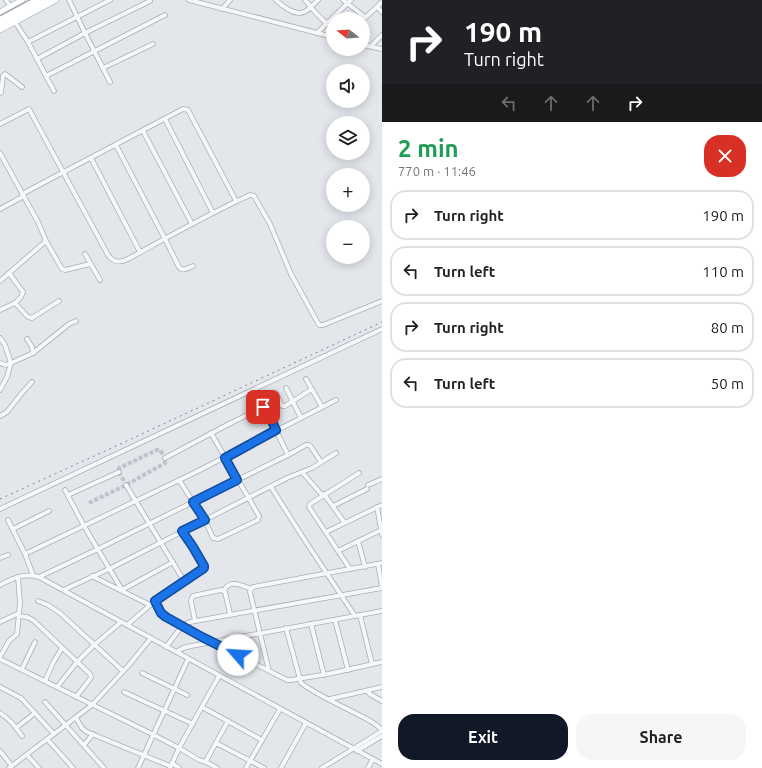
<!DOCTYPE html>
<meta charset="utf-8">
<style>
:root{--surface:#fff;--page:#f6f6f6;--text:#222;--muted:#767676;--line:#e0e0e0;--accent:#111827}
body{margin:0;font-family:Ubuntu,sans-serif;background:var(--page);color:var(--text);height:100vh;display:flex;flex-direction:column;font-size:15px;white-space:nowrap}
*{box-sizing:border-box;margin:0}
p{font-size:13px;color:var(--muted)}
.icon{flex:none;width:22px;height:22px;fill:none;stroke:currentColor;stroke-width:2;stroke-linecap:round;stroke-linejoin:round}
.map{position:relative;flex:1;overflow:hidden}
.details{display:flex;flex-direction:column;background:var(--surface);width:380px}
.details>*{flex:none}
.banner{background:#202124;color:#fff;overflow:hidden}
.needle{width:26px;rotate:287deg}
.buttons{position:absolute;left:326px;top:12px;display:grid;gap:8px}
.buttons a{display:grid;place-items:center;width:44px;height:44px;border-radius:50%;background:var(--surface);box-shadow:0 2px 10px #0003;font-size:20px}
.pin{position:absolute;display:grid;place-items:center;width:34px;height:34px;color:#fff;margin:-17px;border-radius:8px;box-shadow:0 2px 6px #0006}
.me{position:absolute;width:44px;margin:-22px;rotate:296deg;stroke-linejoin:round;filter:drop-shadow(0 0 3px #0008)}
.turn{display:flex;align-items:center;gap:14px;height:84px;padding:0 16px;font-size:18px}
.turn .icon{width:52px;height:52px;stroke-width:2.5}
.turn b{display:block;font-size:28px;line-height:34px}
.lanes{display:flex;align-items:center;height:38px;padding:0 16px;background:#0003;justify-content:center;gap:20px;direction:ltr}
.lanes .off{opacity:.35}
.round{display:grid;place-items:center;flex:none;width:42px;height:42px;border-radius:16px;background:var(--page)}
.headline{display:flex;align-items:center;justify-content:space-between;height:68px;padding:0 16px}
h1{font-size:24px;font-weight:700;line-height:30px;color:#1e9e55}
.action{display:flex;gap:8px;margin-top:auto;padding:8px 16px}
.action a{flex:1;height:46px;border-radius:16px;background:var(--accent);color:#fff;font-size:16px;font-weight:700;line-height:46px;text-align:center}
.action a+a{background:var(--page);color:var(--text)}
ul{padding:0;list-style:none}
li{display:flex;align-items:center;gap:12px;height:50px;margin:0 8px 6px;padding:0 8px;border:2px solid var(--line);border-radius:16px}
li div{flex:1}
li b{display:block;font-size:15px}
li em{font-style:normal}
main{display:flex;flex:1;min-height:0}
.map>svg:first-child{display:block}
.lines{fill:none;stroke-linecap:round;stroke-linejoin:round}
.minor-tunnel{stroke:#bec2ca;stroke-width:4;stroke-dasharray:4 2;stroke-linecap:butt}
.minor-casing{stroke:#a8adb6;stroke-width:5.5}
.major-casing{stroke:#a2aab7;stroke-width:6}
.highway-casing{stroke:#8a93a2;stroke-width:8}
.minor{stroke:#f6f7f9;stroke-width:4}
.major{stroke:#fff;stroke-width:5}
.highway{stroke:#fff;stroke-width:6}
.rail{stroke:#7c8595;stroke-width:1;stroke-dasharray:2 4;stroke-linecap:butt}
.route-casing{stroke:#114b97;stroke-width:10}
.route{stroke:#1a73e8;stroke-width:7}
</style>
<main>
<div class="map">
<svg width="382" height="768" viewBox="0 0 382 768">
<rect width="100%" height="100%" fill="#e3e6eb"/>
<g class="lines">
<path class="minor-tunnel" d="M89,503L126,485L165,463L166,459L160,450H157L119,468V472L126,485"/>
<g class="minor-casing">
<g id="minor">
<path d="M6,0L10,6"/>
<path d="M69,0L85,33L110,82"/>
<path d="M189,0L333,37"/>
<path d="M276,0C282,6 295,16 304,12C309,10 314,4 318,0"/>
<path d="M305,0L315,12L327,24"/>
<path d="M343,0L365,17"/>
<path d="M377,7L382,12"/>
<path d="M222,9L230,0"/>
<path d="M363,20L382,2"/>
<path d="M15,22L28,42L54,91"/>
<path d="M317,33L351,0"/>
<path d="M28,42L110,0"/>
<path d="M363,45L382,49"/>
<path d="M371,46L382,35"/>
<path d="M37,59L85,33L150,1"/>
<path d="M103,68L153,44"/>
<path d="M46,76L165,15"/>
<path d="M1,93L3,76L5,74L22,87"/>
<path d="M165,119L213,213"/>
<path d="M0,124L29,109L108,255C114,263 120,263 128,259C168,237 208,214 250,195L254,196L270,224L291,274L319,325H323L382,301"/>
<path d="M143,131L192,224"/>
<path d="M116,145L165,239L179,267C183,272 188,268 193,266"/>
<path d="M0,153L38,222L46,241L0,281"/>
<path d="M91,158L140,252"/>
<path d="M22,194L183,109L188,110L236,201"/>
<path d="M0,209L24,196"/>
<path d="M46,241L62,269L65,270L90,264"/>
<path d="M85,254L100,280"/>
<path d="M9,273L23,292L21,297L15,303"/>
<path d="M0,310L15,303L28,317L32,318L59,301"/>
<path d="M0,338L5,345L11,363L33,353L32,347L27,339"/>
<path d="M33,353L69,324L76,321"/>
<path d="M0,363L6,365L11,363L7,377L0,390"/>
<path d="M306,379L322,407"/>
<path d="M286,388L301,418"/>
<path d="M276,393L282,406H285L312,389"/>
<path d="M0,416L7,412L22,393L32,382"/>
<path d="M165,458L225,426L263,407L265,408L288,455"/>
<path d="M302,472L322,495"/>
<path d="M179,480L205,520L213,538L218,539L258,520L259,516L211,433"/>
<path d="M126,485L184,581"/>
<path d="M368,485L382,479"/>
<path d="M271,487L304,539L355,616"/>
<path d="M65,490L84,526L122,590L173,562"/>
<path d="M324,494L344,522"/>
<path d="M68,495L119,472"/>
<path d="M333,506L367,489"/>
<path d="M377,507L382,535"/>
<path d="M0,509L382,329"/>
<path d="M8,520L25,554L33,575"/>
<path d="M13,529L49,511"/>
<path d="M326,532L382,505"/>
<path d="M358,541L365,567"/>
<path d="M338,551L381,530"/>
<path d="M25,554L194,473L336,400"/>
<path d="M0,558L8,555"/>
<path d="M378,564L382,587"/>
<path d="M350,569L309,507L310,504L359,473"/>
<path d="M92,576L150,605"/>
<path d="M39,577L98,549L288,455L306,445H309L311,447L321,462"/>
<path d="M0,585C13,578 24,573 39,577L382,764"/>
<path d="M64,590L72,586L109,569L287,478L312,468L336,453"/>
<path d="M224,590C231,579 240,585 251,589"/>
<path d="M38,601L48,605L60,613L123,671"/>
<path d="M155,601L161,613L182,626L212,642L287,680H291L328,674L382,662"/>
<path d="M360,615L372,664"/>
<path d="M19,616L27,617L33,620L90,674L91,677L90,679L76,697"/>
<path d="M335,620L348,670"/>
<path d="M195,621L191,601L192,598L193,596L221,590L225,592L230,614"/>
<path d="M0,622L19,613"/>
<path d="M311,624L324,675"/>
<path d="M127,625L155,601L204,568V566L193,547L182,531"/>
<path d="M286,628L301,683C317,695 340,705 359,715C367,719 376,723 382,730"/>
<path d="M166,647L182,626L185,624L190,622L382,588"/>
<path d="M176,652L183,648L191,646L382,611"/>
<path d="M0,657L9,641L17,634L20,603L18,577"/>
<path d="M0,659L154,735L179,748L199,760L206,762"/>
<path d="M22,669L35,642"/>
<path d="M269,671L250,592L251,589L253,587L382,563"/>
<path d="M142,673L187,695"/>
<path d="M45,681L53,663L62,648"/>
<path d="M0,687L21,698L54,734"/>
<path d="M57,687L77,662L94,645L121,622"/>
<path d="M367,691L370,694L382,701"/>
<path d="M124,692L193,724"/>
<path d="M330,699L382,687"/>
<path d="M45,702L104,768"/>
<path d="M202,707L262,740"/>
<path d="M0,713C10,719 16,727 22,736"/>
<path d="M76,718L82,728L87,732L170,766"/>
<path d="M16,728L35,713"/>
<path d="M48,740L73,768"/>
<path d="M216,743L264,768"/>
<path d="M84,745L93,734"/>
<path d="M0,751L12,766"/>
<path d="M357,751L382,736"/>
<path d="M27,755L39,768"/>
<path d="M172,763L179,768"/>
<path d="M9,768L92,705L129,665L151,638"/>
<path d="M138,768L188,659"/>
<path d="M170,768L179,748L219,676"/>
<path d="M217,768L206,762L207,759L228,721"/>
<path d="M246,768L280,709"/>
<path d="M281,768L306,723"/>
<path d="M322,768L382,731"/>
<path d="M368,768L373,759"/>
</g>
</g>
<g class="major-casing">
<g id="major">
<path d="M0,12L22,0"/>
<path d="M0,30L56,0"/>
</g>
</g>
<g class="highway-casing">
<g id="highway">
<path d="M0,20L37,0"/>
<path d="M0,26L47,0"/>
</g>
</g>
<use href="#minor" class="minor"/>
<use href="#major" class="major"/>
<use href="#highway" class="highway"/>
<path class="rail" d="M0,499L114,447L382,322"/>
</g>
<g class="lines">
<g class="route-casing">
<path id="route" d="M238,655L202,637L166,617L161,613L155,601L204,568V566L193,547L182,531L205,520L193,502L237,480L225,458L276,430L266,408L263,407"/>
</g>
<use href="#route" class="route"/>
</g>
</svg>
<div class="buttons">
<a><svg class="needle" viewBox="-14 -14 28 28"><path d="M0-13l5 13h-10z" fill="#e53935"/><path d="M0 13l5-13h-10z" fill="#767676"/></svg></a>
<a><svg class="icon" aria-label="sound" viewBox="0 0 24 24"><path d="M4 9h4l5-4v14l-5-4H4zM17 9q2 3 0 6"/></svg></a>
<a><svg class="icon" aria-label="layers" viewBox="0 0 24 24"><path d="M12 4l9 5-9 5-9-5zM3 14l9 5 9-5"/></svg></a>
<a>+</a>
<a>−</a>
</div>
<div class="pin" style="left:263px;top:407px;background:#d93025"><svg class="icon" aria-label="arrive" viewBox="0 0 24 24"><path d="M6 21V4h12l-3 4 3 4H6"/></svg></div>
<svg class="me" style="left:238px;top:655px" viewBox="-20 -20 40 40"><circle r="19" fill="#fff"/><path d="M0-13L10 11 0 6-10 11z" fill="#1a73e8"/></svg>
</div>
<section class="details">
<div class="banner">
<div class="turn"><svg class="icon" aria-label="right" viewBox="0 0 24 24"><path d="M7 20v-9h11M14 6l5 5-5 5"/></svg><div><b>190 m</b>Turn right</div></div>
<div class="lanes"><svg class="icon off" aria-label="left" viewBox="0 0 24 24"><path d="M17 20v-9H6M10 6l-5 5 5 5"/></svg><svg class="icon off" aria-label="ahead" viewBox="0 0 24 24"><path d="M12 20V5M6 11l6-6 6 6"/></svg><svg class="icon off" aria-label="ahead" viewBox="0 0 24 24"><path d="M12 20V5M6 11l6-6 6 6"/></svg><svg class="icon" aria-label="right" viewBox="0 0 24 24"><path d="M7 20v-9h11M14 6l5 5-5 5"/></svg></div>
</div>
<div class="headline"><div><h1>2 min</h1><p>770 m · 11:46</p></div><a class="round" style="background:#d93025;color:#fff"><svg class="icon" aria-label="close" viewBox="0 0 24 24"><path d="M6 6l12 12M18 6L6 18"/></svg></a></div>
<ul>
<li><svg class="icon" aria-label="right" viewBox="0 0 24 24"><path d="M7 20v-9h11M14 6l5 5-5 5"/></svg><div><b>Turn right</b></div><em>190 m</em></li>
<li><svg class="icon" aria-label="left" viewBox="0 0 24 24"><path d="M17 20v-9H6M10 6l-5 5 5 5"/></svg><div><b>Turn left</b></div><em>110 m</em></li>
<li><svg class="icon" aria-label="right" viewBox="0 0 24 24"><path d="M7 20v-9h11M14 6l5 5-5 5"/></svg><div><b>Turn right</b></div><em>80 m</em></li>
<li><svg class="icon" aria-label="left" viewBox="0 0 24 24"><path d="M17 20v-9H6M10 6l-5 5 5 5"/></svg><div><b>Turn left</b></div><em>50 m</em></li>
</ul>
<div class="action"><a>Exit</a><a>Share</a></div>
</section>
</main>
